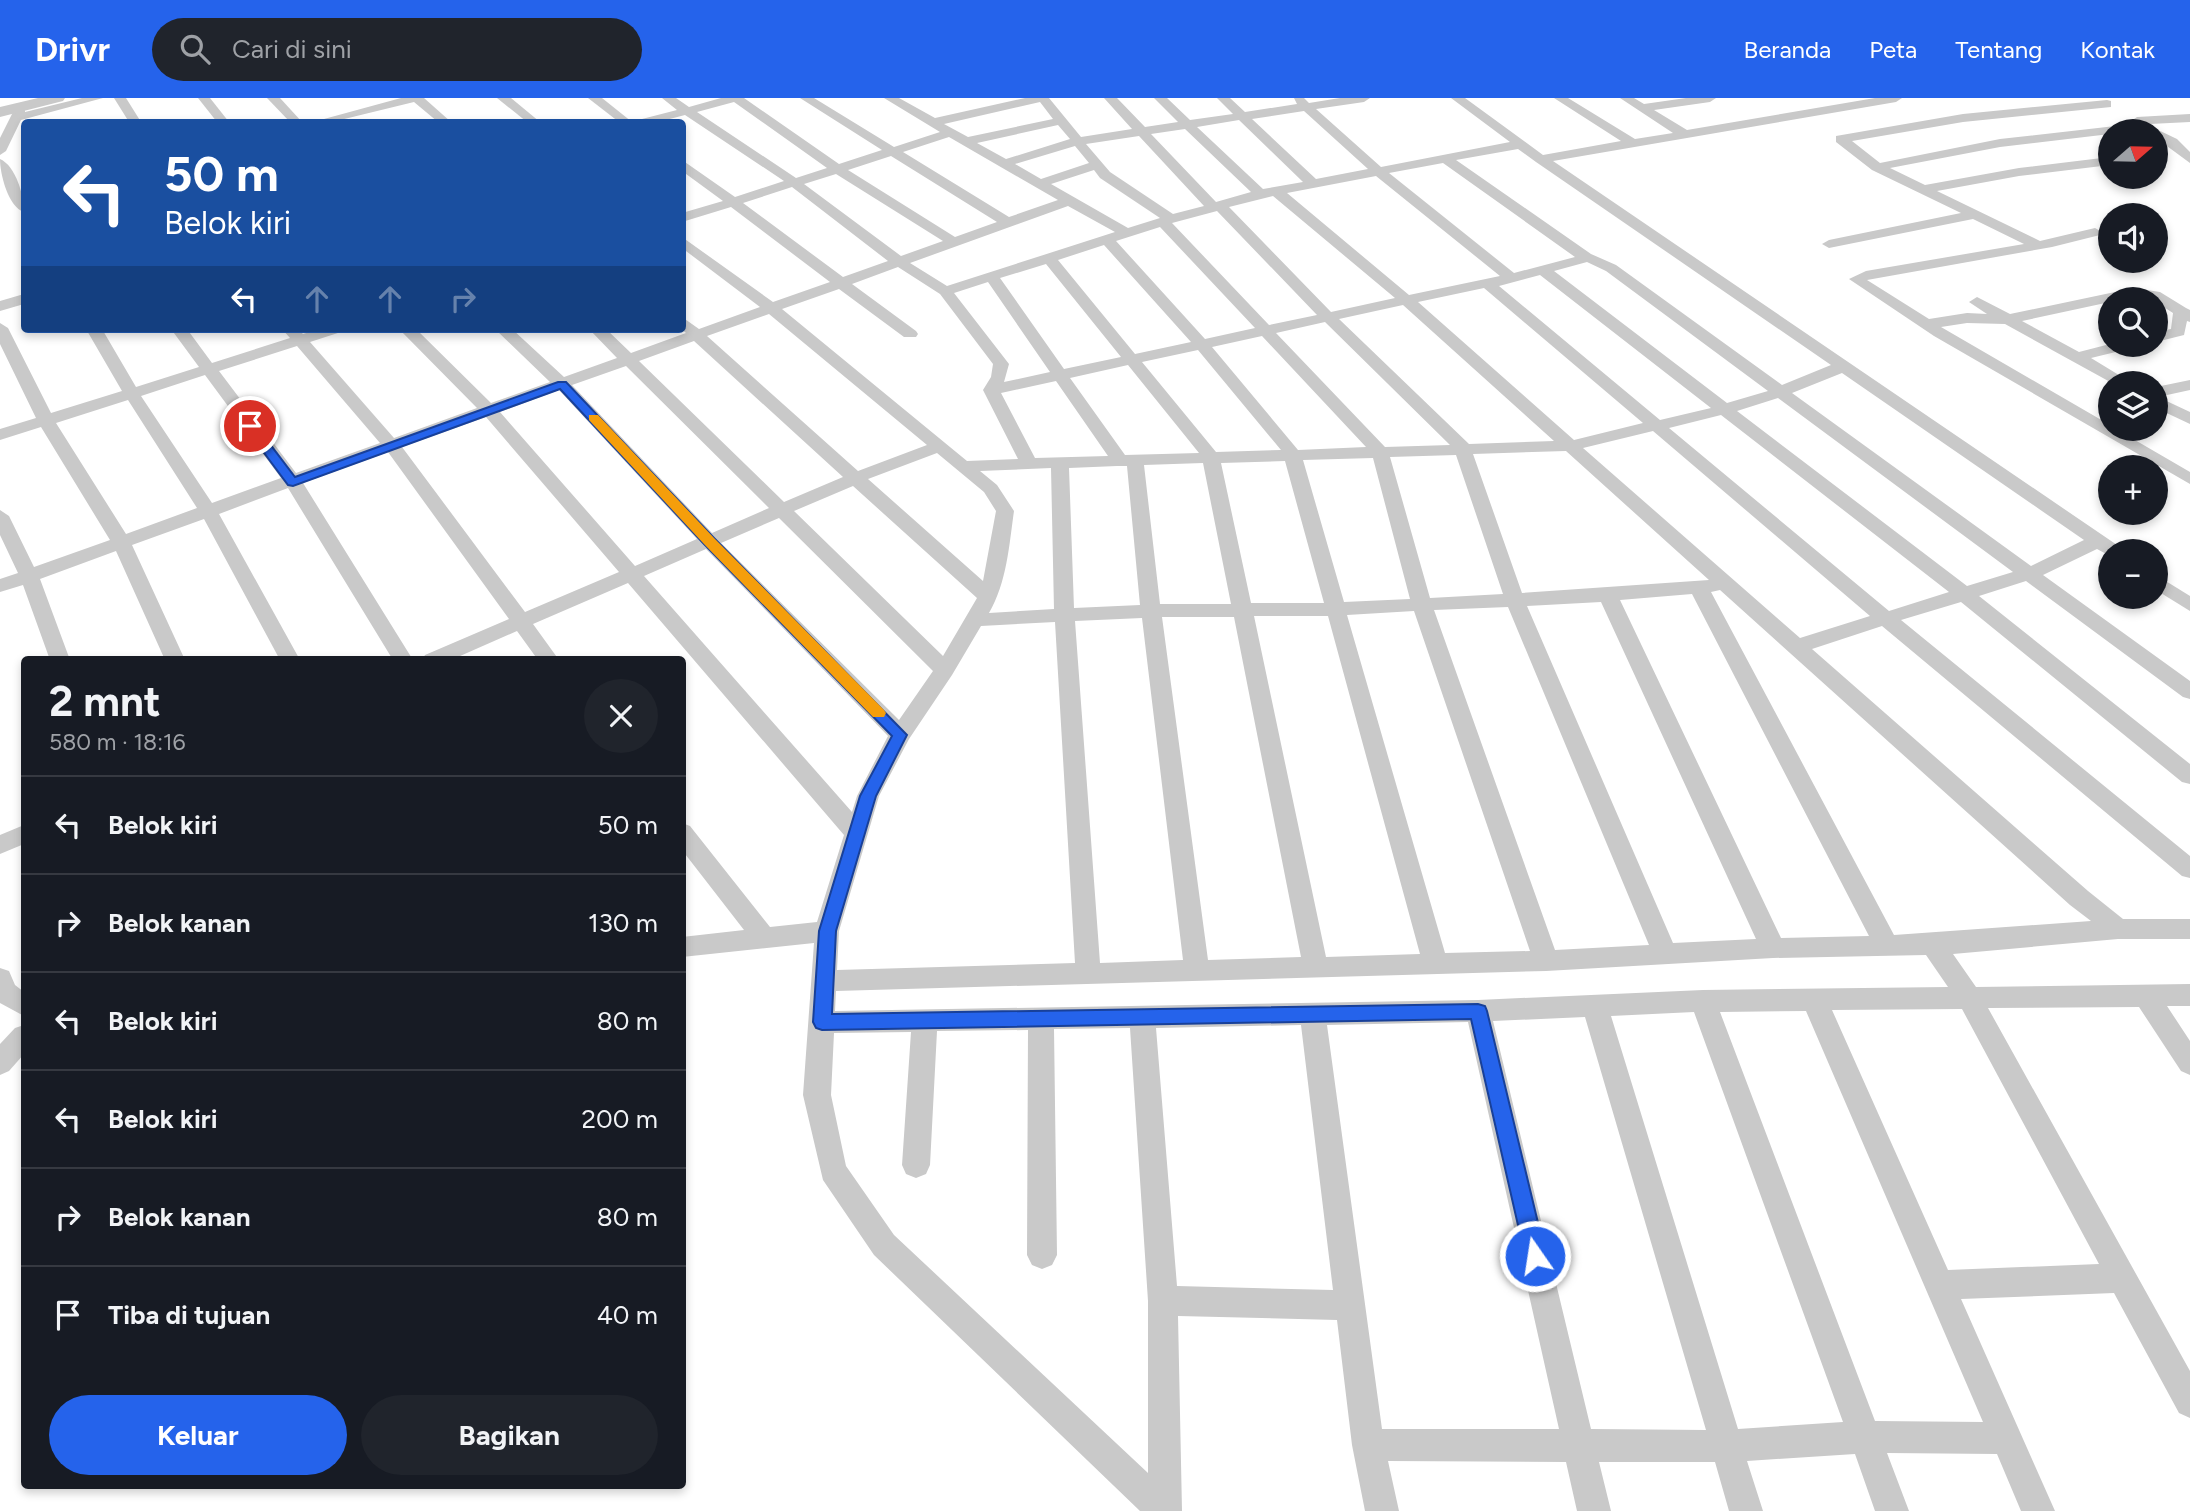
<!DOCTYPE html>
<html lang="id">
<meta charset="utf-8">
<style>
:root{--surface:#171b24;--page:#20242c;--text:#f1f3f6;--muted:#9ea1a6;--line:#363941;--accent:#2563eb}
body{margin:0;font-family:Figtree,sans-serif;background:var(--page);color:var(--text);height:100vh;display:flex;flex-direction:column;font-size:26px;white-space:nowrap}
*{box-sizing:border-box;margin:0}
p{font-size:23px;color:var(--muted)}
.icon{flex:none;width:38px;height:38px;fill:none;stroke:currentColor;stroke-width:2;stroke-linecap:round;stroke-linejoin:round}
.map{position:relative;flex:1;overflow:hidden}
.drawer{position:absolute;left:21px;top:558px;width:665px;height:833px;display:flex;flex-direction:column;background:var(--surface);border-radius:7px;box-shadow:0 4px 10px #0003}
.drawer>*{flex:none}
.top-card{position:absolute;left:21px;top:21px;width:665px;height:214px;border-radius:7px;box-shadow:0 4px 10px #0003;background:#1a4fa0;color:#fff;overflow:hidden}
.needle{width:46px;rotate:70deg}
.buttons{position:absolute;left:2098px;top:21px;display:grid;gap:14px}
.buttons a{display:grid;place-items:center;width:70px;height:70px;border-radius:50%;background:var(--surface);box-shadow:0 4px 10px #0003;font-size:35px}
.pin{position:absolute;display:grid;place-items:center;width:60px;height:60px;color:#fff;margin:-30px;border:4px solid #fff;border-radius:50%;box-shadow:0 2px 7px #0007}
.me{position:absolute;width:77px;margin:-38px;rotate:347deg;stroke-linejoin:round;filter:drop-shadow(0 0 5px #0008)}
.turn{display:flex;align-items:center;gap:24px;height:147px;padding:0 28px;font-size:32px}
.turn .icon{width:91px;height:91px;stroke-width:2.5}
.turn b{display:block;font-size:49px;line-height:60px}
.lanes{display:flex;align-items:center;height:66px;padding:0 28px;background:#0003;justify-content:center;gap:35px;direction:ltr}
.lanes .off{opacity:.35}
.round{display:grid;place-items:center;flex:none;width:74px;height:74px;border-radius:37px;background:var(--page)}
.headline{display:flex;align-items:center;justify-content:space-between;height:119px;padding:0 28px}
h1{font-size:42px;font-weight:700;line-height:52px}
.primary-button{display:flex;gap:14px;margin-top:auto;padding:14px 28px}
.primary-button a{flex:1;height:80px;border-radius:42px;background:var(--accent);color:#fff;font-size:28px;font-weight:700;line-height:80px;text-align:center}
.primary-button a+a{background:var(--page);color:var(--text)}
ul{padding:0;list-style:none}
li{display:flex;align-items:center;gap:21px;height:98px;padding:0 28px;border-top:2px solid var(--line)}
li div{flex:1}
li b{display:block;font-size:26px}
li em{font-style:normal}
header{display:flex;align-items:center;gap:42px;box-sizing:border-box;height:98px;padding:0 35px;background:var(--accent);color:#fff}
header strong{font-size:33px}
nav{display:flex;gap:38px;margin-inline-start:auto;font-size:24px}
.search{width:490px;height:63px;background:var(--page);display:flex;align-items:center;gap:18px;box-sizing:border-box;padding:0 24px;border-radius:38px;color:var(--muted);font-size:26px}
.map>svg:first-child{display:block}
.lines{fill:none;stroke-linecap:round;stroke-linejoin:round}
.minor{fill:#c9c9c9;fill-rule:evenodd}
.tertiary{fill:#c9c9c9;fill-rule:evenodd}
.route{fill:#2563eb;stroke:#184099;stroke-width:2}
.slow{fill:#f59e0b}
</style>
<header>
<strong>Drivr</strong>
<div class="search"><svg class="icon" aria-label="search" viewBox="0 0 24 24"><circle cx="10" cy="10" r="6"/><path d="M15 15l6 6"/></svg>Cari di sini</div>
<nav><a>Beranda</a><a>Peta</a><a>Tentang</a><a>Kontak</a></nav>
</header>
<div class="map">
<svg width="2190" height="1413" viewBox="0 0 2190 1413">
<rect width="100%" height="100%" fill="#fff"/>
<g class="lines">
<g class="minor">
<path d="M82,0H103L21,22L6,53L0,57V40L17,6H25V14Z"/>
<path d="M114,0H126L141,24H129Z"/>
<path d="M198,0H210L229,24H217Z"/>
<path d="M267,0H280L302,24H290Z"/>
<path d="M401,0H424L451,24H438L414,4L332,24H313Z"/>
<path d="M497,0H511L540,24H527Z"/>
<path d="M588,0H602L632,24H619Z"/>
<path d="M662,0H676L689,9L721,0H744L839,66L882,52L800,0H814L894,49L940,34L884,0H899L935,20L1025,0H1049L1081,39L1132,31L1104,0H1117L1145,29L1178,24L1154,0H1167L1190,22L1233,16L1217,0H1230L1245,14L1297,6L1294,0H1304L1309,5L1340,0H1370L1364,4L1316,11L1381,69L1510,44L1451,0H1465L1543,57L1621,43L1554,0H1568L1635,41L1673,35L1620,0H1634L1644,6L1686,0H1716L1710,4L1654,12L1687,32L1875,0H1902L1896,4L1553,63L2120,449L2122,453H2110V458L2097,451L2043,477L2190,583V601L2183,599L2026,483L1979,498L2190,666V686L2182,684L1961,504L1901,522L2190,758V780L2182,778L1882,528L1812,551L2088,793L2123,821H2190V841H2118L1953,856L1976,889L2190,886V908H2167L2190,943V977L2181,973L2139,909L1988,910L2190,1273V1320L2179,1315L2114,1195L1961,1201L2055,1413H2021L1997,1356L1887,1355L1909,1413H1875L1855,1356L1747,1363L1763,1413H1729L1715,1364H1599L1611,1413H1577L1566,1364L1388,1363L1399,1413H1365L1352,1347L1337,1222L1178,1218L1182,1413H1140L874,1157L823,1082L803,997L814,845L682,859V839L744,832L682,752V725L690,728L770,829L817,824L844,737L628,485L533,526L559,562H538L517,533L451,562H422L425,557L509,521L388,354L303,385L413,562H393L288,390L219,416L300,562H280L204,421L132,447L185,562H165L116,453L40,481L70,562H50L23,487L0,494V481L18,475L0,437V412L9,418L34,469L110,442L41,329L0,342V331L36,320L0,246V225L8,230L51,315L122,293L86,231H102L136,289L199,269L171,231H187L212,265L290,240L282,231H298L303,236L319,231H343L341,234L310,244L394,340L477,310L399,231H416L491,305L550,284L495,231H512L564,279L617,260L589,231H606L631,255L686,235L681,231L682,219L699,231L760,209L682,150V139L773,204L830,184L731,109L682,124V115L723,103L682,73V62L735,99L784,83L685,17L658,24H640L642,21L677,12ZM734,4L827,70L796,80L697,14ZM1040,4L1053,21L968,39L944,26ZM1304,13L1368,71L1316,81L1252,21ZM1239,22L1303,84L1263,91L1197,29ZM1058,27L1070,41L1006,61L977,45ZM1185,31L1251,94L1216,104L1151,36ZM1139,38L1204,108L1173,116L1110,74L1086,46ZM949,39L1058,102L1009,119L903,54ZM1075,48L1089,65L1041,81L1015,66ZM1518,51L1536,64L1831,267L1782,287L1616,167L1591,156L1456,62ZM891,58L997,124L955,139L848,72ZM1443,65L1575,159L1514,175L1389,75ZM1094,72L1100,80L1160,120L1128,130L1051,86ZM836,76L943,143L901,158L804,86ZM1376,78L1500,178L1409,197L1287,95ZM792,89L888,163L843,179L743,105ZM1273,98L1395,200L1331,214L1229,109ZM1068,108L1115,134L947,188L910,165ZM1217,113L1317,217L1269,227L1172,125ZM1160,129L1255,230L1205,241L1116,143ZM1104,147L1191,244L1135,256L1058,162ZM1587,164L1606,173L1768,293L1727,305L1554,173ZM1046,166L1121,259L1064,271L1000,180ZM898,169L940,196L993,266L991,279L983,292L1018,361L967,363L782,211L839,191L904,239H916L918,236L916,233L852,186ZM1540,177L1711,310L1660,322L1499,188ZM988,184L1050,274L1004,284L1009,266L954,195ZM1484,190L1643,325L1574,342L1418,204ZM1403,207L1554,343L1469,346L1339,221ZM769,216L927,347L858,373L707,238ZM1325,224L1450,347L1385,349L1276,235ZM1262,238L1366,349L1298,352L1212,249ZM694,243L843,379L784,404L639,263ZM297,248L380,345L296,375L219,273ZM1198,252L1281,352L1216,354L1142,264ZM1128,267L1199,355L1125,357L1070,280ZM626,268L769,410L712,435L572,287ZM1842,275L2084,442L2031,468L1792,295ZM205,277L281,380L212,405L141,298ZM1056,283L1108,358L1035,360L1001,295ZM559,292L697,441L635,468L500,314ZM1778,300L2013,474L1967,488L1737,313ZM128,302L197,410L126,436L56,325ZM1721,317L1949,494L1889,513L1669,330ZM486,319L619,474L525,514L402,349ZM1653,333L1870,518L1800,540L1583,350ZM1566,353L1709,482L1522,495L1473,356ZM937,355L984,394L996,413L983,483L868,381ZM1456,357L1503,496L1430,500L1390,359ZM1373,360L1410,501L1344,504L1303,362ZM1285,363L1324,505H1251L1221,365ZM1203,365L1231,506H1160L1144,367ZM1117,368H1127L1140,507L1074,510L1069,370ZM1051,370L1054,511L989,515C1007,484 1009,448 1014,413L997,387L980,373ZM853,388L977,500L943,558L794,413ZM779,420L933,573L899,622L721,445ZM706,451L888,638L857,698L852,714L644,478ZM1720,492L2070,807L2091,823L1894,837L1711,494ZM1692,496L1869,838L1781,840L1620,502ZM1601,504L1756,841L1673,845L1527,508ZM1508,509L1649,847L1555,852L1434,512ZM1414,513L1530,853L1445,855L1347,517ZM1254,518H1328L1420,856L1326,859ZM1162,519H1234L1301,859L1208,862ZM1142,520L1183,862L1100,865L1075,523ZM1055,524L1075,865L837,872L839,833L879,698L909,641L952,577L981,528ZM1926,857L1948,889L1703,892L1478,902L835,913L836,893L1546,873L1773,860ZM1962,911L2099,1166L1948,1172L1832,912ZM1806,913L1983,1324L1875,1323L1720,914ZM1694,914L1843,1324L1738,1331L1611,918ZM1585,919L1706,1332L1591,1331L1493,923ZM1468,924L1559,1331H1382L1327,927ZM1301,927L1333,1192L1177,1188L1156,930ZM1130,930L1148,1203V1375L894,1137L846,1068L831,997L834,935L911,934L902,1067L906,1076L916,1080L926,1076L930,1067L937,933L1028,932L1027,1157L1032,1167L1042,1171L1052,1167L1057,1157L1054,931Z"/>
<path d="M2107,2L2111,3V9L1963,24L1852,43L1880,65L2000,41L2133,26L2131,23L2137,19L2190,16V24L2150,26L2149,31L2145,32L2110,33V36L2000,49L1890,70L1925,87L2019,70L2110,59V67L2019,78L1937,93L2040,143L2095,130L2102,134L2100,137L2052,149L1867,182L1929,221L1967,215L1987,216L1969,204L1977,199L2010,216L2134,190L2160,194L2186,210L2190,212V224L2187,223L2184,237L2156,244V234L2171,231L2173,215L2156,204V201H2110V204L2022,223L2079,254L2110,246L2134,247L2132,250L2091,260L2132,285H2112L2005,226L1967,225L1941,229L2110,327V331H2116L2190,374V386L1934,238L1849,181L1866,173L2024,146L1973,121L1829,150L1822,146L1829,142L1961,115L1872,72L1836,44V38L1963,16Z"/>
<path d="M2156,31L2177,41L2190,54V65L2156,40V33H2151Z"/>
<path d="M0,61C16,68 24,98 24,114C8,109 0,76 0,61Z"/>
<path d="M24,196V206L0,213V203Z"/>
<path d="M2190,282V292L2158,299L2190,314V326L2156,310V289Z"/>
<path d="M2156,477L2190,498V513L2156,492Z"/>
<path d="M24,727V746L0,756V737Z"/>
<path d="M0,870L9,873L15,887L24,894V918L0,905Z"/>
<path d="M24,927V956L9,973L0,977V946L15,930Z"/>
</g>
<path class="tertiary" d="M38,0H65L63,3L0,19V9Z"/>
</g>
<path class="route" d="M558,284H566L714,440L907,637L876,698L836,833L832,916L1478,906L1485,908L1487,913L1546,1158L1543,1166L1535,1169L1528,1166L1525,1158L1471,921L822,932L816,930L813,924L819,833L860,698L892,638L704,446L560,291L293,388L288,387L244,328L254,325L295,379Z"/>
<path class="slow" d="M589,317H598L714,440L884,612L886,615L884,619H873L704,446L589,322Z"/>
</svg>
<div class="buttons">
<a><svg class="needle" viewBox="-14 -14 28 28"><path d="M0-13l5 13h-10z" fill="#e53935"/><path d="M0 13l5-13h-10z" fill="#9ea1a6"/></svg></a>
<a><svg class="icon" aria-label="sound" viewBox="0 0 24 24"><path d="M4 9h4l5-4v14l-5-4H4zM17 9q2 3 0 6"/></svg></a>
<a><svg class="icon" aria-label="search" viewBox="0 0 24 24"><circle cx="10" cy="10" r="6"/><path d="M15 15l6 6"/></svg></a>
<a><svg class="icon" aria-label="layers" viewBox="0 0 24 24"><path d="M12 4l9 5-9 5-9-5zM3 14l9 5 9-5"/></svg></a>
<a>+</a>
<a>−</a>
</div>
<div class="pin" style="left:250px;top:328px;background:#d93025"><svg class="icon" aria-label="arrive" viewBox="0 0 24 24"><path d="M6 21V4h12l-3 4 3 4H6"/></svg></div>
<svg class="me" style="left:1535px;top:1158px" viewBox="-20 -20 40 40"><circle r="17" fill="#2563eb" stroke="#fff" stroke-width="3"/><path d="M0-11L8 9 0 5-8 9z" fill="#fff"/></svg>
<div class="top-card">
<div class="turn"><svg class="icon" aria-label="left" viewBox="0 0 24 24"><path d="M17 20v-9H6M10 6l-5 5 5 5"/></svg><div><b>50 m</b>Belok kiri</div></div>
<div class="lanes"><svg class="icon" aria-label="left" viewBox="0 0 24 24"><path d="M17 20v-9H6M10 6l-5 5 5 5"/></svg><svg class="icon off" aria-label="ahead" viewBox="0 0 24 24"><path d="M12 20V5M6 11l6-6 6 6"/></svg><svg class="icon off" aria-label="ahead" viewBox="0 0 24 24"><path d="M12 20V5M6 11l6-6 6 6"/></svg><svg class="icon off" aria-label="right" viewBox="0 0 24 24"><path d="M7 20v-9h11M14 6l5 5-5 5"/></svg></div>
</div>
<section class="drawer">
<div class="headline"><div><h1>2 mnt</h1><p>580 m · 18:16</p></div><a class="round"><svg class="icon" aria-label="close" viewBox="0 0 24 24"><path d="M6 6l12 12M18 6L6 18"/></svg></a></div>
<ul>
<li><svg class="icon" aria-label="left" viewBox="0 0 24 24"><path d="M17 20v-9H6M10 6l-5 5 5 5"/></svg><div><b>Belok kiri</b></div><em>50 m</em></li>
<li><svg class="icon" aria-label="right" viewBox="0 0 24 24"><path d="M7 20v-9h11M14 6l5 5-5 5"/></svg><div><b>Belok kanan</b></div><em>130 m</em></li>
<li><svg class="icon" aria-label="left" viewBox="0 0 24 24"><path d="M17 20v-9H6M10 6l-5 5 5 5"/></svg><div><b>Belok kiri</b></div><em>80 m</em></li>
<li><svg class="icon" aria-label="left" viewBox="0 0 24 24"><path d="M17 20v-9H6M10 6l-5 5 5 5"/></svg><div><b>Belok kiri</b></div><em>200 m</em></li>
<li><svg class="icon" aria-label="right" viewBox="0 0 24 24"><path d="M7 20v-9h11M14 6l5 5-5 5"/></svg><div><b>Belok kanan</b></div><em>80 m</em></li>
<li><svg class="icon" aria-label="arrive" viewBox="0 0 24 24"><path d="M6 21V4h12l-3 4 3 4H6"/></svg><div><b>Tiba di tujuan</b></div><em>40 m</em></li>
</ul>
<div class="primary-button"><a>Keluar</a><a>Bagikan</a></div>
</section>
</div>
